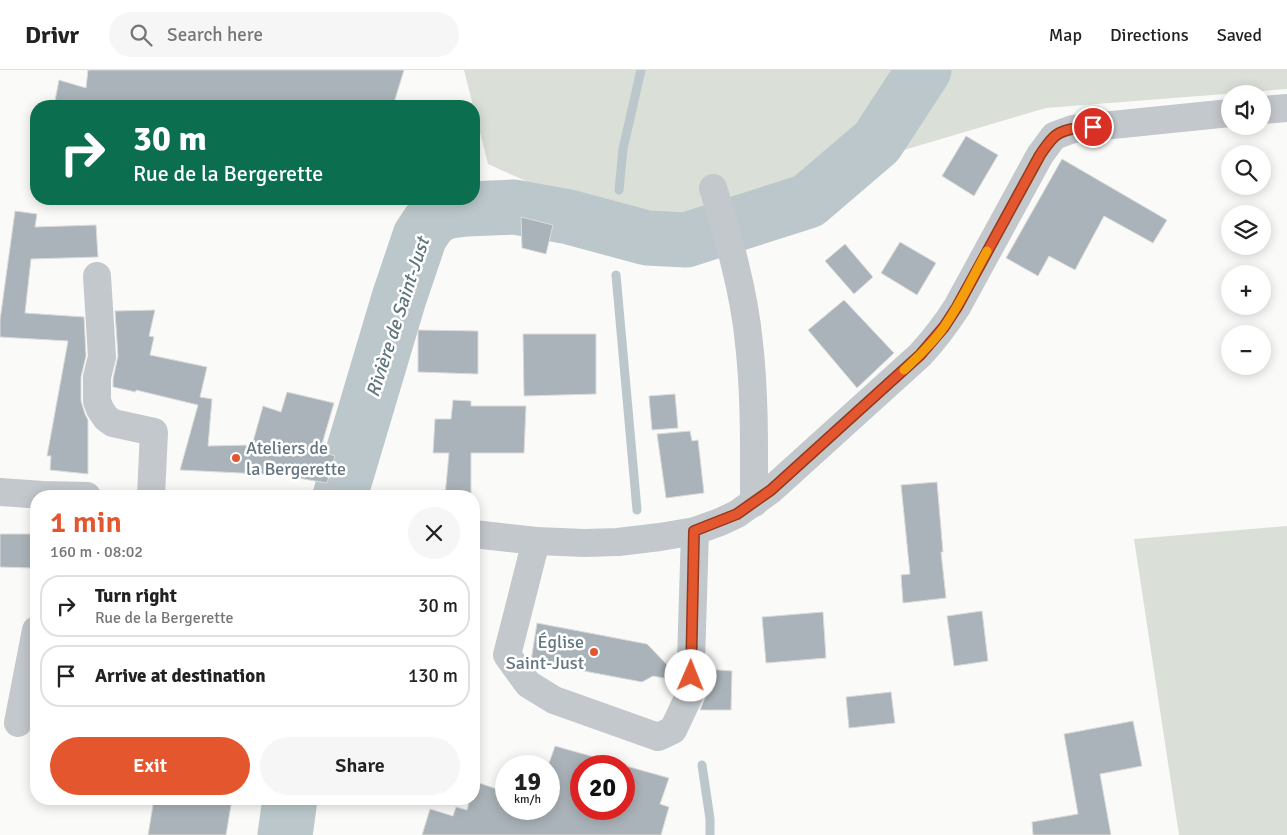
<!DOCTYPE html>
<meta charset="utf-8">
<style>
:root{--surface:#fff;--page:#f6f6f6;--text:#222;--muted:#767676;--line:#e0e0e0;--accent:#e4572e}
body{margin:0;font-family:Signika,sans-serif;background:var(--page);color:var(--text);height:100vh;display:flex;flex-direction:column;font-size:19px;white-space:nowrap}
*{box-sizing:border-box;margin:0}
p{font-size:16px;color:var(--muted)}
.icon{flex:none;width:28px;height:28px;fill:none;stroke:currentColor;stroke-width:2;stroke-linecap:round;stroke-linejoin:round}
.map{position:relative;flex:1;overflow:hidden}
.details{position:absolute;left:30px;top:420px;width:450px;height:315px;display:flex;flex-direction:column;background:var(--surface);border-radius:20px;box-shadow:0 2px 12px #0003}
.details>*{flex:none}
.hud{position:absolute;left:30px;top:30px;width:450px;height:105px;border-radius:20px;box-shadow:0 2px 12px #0003;background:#0b6e4f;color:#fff;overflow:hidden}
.controls{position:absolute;left:1221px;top:15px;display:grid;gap:10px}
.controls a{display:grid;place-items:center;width:50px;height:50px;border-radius:50%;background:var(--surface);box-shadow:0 2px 12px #0003;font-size:25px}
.speed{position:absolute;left:495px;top:685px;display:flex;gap:10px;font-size:25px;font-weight:700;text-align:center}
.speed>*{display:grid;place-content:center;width:65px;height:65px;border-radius:50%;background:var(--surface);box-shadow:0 2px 12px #0003;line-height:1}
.speed small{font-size:12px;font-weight:400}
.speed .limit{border:8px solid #d22;background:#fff;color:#111}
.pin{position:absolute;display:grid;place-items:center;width:42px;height:42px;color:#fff;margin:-21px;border:2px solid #fff;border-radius:50%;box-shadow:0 1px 5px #0007}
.me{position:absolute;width:55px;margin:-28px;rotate:1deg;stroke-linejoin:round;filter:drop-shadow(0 0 4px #0008)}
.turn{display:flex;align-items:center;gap:18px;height:105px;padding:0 20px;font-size:22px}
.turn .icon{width:65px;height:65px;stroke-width:2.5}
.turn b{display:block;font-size:35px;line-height:42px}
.round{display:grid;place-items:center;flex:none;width:52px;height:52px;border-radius:26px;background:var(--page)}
.headline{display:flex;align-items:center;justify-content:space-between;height:85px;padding:0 20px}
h1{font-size:30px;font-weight:600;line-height:38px;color:var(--accent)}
.primary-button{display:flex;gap:10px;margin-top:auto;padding:10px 20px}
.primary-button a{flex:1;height:58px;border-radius:30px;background:var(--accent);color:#fff;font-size:20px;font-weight:600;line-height:58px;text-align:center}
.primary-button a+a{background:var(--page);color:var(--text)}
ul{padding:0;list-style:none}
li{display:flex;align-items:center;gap:15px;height:62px;margin:0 10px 8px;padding:0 10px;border:2px solid var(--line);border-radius:20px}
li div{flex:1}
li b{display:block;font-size:19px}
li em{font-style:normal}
header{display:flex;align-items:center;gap:30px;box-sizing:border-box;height:70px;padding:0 25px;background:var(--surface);border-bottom:1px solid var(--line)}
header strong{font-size:24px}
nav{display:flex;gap:28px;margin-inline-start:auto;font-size:18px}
.search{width:350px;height:45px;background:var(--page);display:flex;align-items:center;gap:12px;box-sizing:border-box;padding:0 18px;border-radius:28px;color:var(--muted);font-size:19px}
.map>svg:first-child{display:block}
.green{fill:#dadfd7}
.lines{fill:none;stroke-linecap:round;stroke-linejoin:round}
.stream{stroke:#bbc7cb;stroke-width:9}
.river{stroke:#bbc7cb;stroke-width:55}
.building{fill:#aab3b9;stroke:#dcdcda;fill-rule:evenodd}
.minor{stroke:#c3c8cc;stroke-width:28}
.route-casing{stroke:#94391e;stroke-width:12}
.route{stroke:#e4572e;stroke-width:9}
.slow{stroke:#f59e0b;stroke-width:9}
.poi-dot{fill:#e4572e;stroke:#fff;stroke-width:2}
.labels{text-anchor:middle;stroke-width:5;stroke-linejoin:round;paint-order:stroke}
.poi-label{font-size:18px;fill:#657683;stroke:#fff;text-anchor:start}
.water-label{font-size:19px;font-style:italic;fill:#60757c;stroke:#fff}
</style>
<header>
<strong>Drivr</strong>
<div class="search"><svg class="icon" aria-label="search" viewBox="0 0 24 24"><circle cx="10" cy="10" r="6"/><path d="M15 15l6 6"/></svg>Search here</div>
<nav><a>Map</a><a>Directions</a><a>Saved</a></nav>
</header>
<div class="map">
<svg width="1287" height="765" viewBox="0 0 1287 765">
<rect width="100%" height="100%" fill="#fafaf8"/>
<g class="green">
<path d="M464,0H1287V19L1046,38L674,148L603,146L488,94Z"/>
<path d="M1287,456V765H1179L1134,469Z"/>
</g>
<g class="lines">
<g class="stream">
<path d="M619,120L623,79L641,0"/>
<path d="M616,205L637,440"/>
<path d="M702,695L710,749V765"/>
</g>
<g class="river">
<path d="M340,426L399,228L420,166L428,154L437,145L450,141L467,139L514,137L569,147L647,168L686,170L808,131L877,72L924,0"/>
<path d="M285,765L290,729"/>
</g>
</g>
<g class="building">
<path d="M88,0H404L393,36H54L59,10L86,18Z"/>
<path d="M966,66L998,85L974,126L942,106Z"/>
<path d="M1062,89L1167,150L1153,173L1104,146L1075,200L1049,186L1038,206L1006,188Z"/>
<path d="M15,141L37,144L35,157L96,155L98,187L31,189L25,243L84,247L86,286L81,307V331L85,344L88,350V404L50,400L51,386H47L68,271L0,267V250Z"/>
<path d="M521,147L553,155L546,184L522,178Z"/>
<path d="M900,172L936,193L917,225L881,203Z"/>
<path d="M845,174L873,207L854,224L825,191Z"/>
<path d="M844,230L894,283L857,318L808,260Z"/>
<path d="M155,240L149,266L154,267L150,285L207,297L200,327L212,329L208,376L252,375L263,336L281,342L287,322L334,333L320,381L335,386L327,413L280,405L180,400L198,335L136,320V322L113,317V309L118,286L115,241Z"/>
<path d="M418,260L478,261V304L418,302Z"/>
<path d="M523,264H596V324L524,326Z"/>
<path d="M675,324L678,358L652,360L649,326Z"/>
<path d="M453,330L471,331V336H526L524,383H471V426H445L449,383H433L435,349H451Z"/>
<path d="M690,361L692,371L698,370L704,423L666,428L657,364Z"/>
<path d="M937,412L943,482H941L946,528L903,533L901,505L910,504L901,415Z"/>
<path d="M0,464H32L31,498L0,497Z"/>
<path d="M982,541L988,591L954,596L947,546Z"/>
<path d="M823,542L826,588L766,593L762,547Z"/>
<path d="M537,553L647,574L675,603V610L653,606L642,612L531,591Z"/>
<path d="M706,599L732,601L731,640H700L706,625Z"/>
<path d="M891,622L895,653L849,658L846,627Z"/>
<path d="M1133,651L1142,696L1100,704L1111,765H1033L1032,752L1078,744L1064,664Z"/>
<path d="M555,676L669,708L660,734L669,737L661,765H422L430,739L453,746L456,737L467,740L470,729H474V718L476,712L506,722V739H549L548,696ZM581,696H624V739H581Z"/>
<path d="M154,729H232L226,765H148Z"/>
</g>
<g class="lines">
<g class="minor">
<path d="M1262,40L1287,38"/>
<path d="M713,118C729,169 744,221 749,273C755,326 754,380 754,433"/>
<path d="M97,206L102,287L97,307V331L100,339L106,348L113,353L154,362L151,426"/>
<path d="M0,422L43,425L87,426"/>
<path d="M474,464L536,471L585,473L618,472L660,467L695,461L720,452L737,444L771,420L920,285C934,270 946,254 957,237L1040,85L1054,66L1073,59L1230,43"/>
<path d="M536,471L507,585L528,614L554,630L658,667L673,660L690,624L695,461"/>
<path d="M18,653L36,560"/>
</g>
</g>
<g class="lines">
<g class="route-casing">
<path id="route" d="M691,606L694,461L737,444L771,420L920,285L944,257L957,237L1040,85C1044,79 1048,73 1053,68C1062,58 1080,58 1093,57"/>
</g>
<use href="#route" class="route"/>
<path class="slow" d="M904,300C918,287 933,273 944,257C961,233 973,206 987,181"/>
</g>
<g class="poi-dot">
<circle cx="236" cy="388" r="5"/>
<circle cx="594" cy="582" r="5"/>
</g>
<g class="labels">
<g class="poi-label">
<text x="246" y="384">Ateliers de<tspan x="246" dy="21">la Bergerette</tspan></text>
<text x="584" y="578" text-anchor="end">Église<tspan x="584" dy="21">Saint-Just</tspan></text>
</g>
<g class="water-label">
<text transform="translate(397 247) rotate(-72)" y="7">Rivière de Saint-Just</text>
</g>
</g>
</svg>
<div class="controls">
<a><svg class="icon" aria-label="sound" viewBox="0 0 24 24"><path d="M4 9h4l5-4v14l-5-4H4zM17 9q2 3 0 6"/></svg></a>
<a><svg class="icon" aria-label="search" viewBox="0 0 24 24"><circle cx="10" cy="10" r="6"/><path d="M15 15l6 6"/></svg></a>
<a><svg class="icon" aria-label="layers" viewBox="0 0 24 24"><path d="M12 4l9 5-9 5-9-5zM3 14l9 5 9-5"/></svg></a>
<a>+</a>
<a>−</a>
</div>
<div class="speed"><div>19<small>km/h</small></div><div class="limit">20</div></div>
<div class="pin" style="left:1093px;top:57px;background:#d93025"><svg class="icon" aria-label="arrive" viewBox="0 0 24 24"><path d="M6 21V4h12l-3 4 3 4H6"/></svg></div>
<svg class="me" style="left:691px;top:606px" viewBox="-20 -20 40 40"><circle r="19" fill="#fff"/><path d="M0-13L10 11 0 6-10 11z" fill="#e4572e"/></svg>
<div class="hud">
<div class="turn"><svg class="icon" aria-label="right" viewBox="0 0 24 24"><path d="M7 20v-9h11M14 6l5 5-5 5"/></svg><div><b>30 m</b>Rue de la Bergerette</div></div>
</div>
<section class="details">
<div class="headline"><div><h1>1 min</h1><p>160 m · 08:02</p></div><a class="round"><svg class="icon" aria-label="close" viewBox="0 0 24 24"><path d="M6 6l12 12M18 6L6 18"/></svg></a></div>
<ul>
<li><svg class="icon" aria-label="right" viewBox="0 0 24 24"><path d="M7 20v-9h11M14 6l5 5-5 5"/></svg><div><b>Turn right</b><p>Rue de la Bergerette</p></div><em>30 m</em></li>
<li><svg class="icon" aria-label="arrive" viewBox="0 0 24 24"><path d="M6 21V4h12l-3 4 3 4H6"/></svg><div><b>Arrive at destination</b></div><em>130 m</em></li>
</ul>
<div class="primary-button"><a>Exit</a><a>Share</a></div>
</section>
</div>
